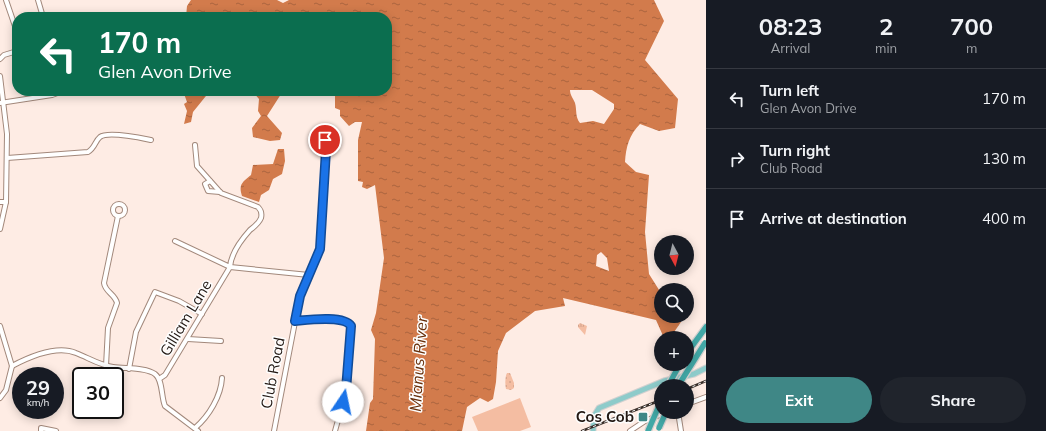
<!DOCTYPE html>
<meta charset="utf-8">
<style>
:root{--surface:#171b24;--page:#20242c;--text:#f1f3f6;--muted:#9ea1a6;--line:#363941;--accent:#3f8786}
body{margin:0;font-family:Mulish,sans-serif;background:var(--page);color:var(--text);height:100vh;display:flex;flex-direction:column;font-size:15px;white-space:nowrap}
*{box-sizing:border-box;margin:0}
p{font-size:13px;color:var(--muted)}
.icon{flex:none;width:22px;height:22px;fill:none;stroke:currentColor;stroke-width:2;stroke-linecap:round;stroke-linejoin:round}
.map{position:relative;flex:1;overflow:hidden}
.drawer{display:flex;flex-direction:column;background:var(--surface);width:340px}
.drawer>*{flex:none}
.hud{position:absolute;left:12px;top:12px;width:380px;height:84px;border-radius:16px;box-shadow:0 2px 10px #0003;background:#0b6e4f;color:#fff;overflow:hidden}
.needle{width:26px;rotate:173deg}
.buttons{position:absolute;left:654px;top:235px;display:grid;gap:8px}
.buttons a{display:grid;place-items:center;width:40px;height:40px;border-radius:50%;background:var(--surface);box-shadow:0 2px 10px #0003;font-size:20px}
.speed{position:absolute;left:12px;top:367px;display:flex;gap:8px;font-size:20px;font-weight:700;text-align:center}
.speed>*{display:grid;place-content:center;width:52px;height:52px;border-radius:50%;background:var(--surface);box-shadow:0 2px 10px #0003;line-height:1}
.speed small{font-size:10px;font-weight:400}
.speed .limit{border:2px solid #111;border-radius:6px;background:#fff;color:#111}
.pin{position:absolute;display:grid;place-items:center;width:34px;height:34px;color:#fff;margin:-17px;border:2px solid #fff;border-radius:50%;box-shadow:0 1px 4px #0007}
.me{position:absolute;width:44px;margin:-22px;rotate:11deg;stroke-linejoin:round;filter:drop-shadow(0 0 3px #0008)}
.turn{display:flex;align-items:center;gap:14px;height:84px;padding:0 20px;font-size:18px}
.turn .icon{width:52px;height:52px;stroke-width:2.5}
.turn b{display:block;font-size:28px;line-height:34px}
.eta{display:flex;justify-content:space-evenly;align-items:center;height:68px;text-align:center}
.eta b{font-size:24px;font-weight:700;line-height:28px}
.primary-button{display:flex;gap:8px;margin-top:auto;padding:8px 20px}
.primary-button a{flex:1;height:46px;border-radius:24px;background:var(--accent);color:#fff;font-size:16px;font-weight:700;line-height:46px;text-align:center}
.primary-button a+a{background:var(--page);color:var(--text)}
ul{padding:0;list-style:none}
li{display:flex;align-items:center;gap:12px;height:60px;padding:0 20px;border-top:1px solid var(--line)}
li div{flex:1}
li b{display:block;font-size:15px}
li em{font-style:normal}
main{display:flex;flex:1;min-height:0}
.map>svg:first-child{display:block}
.grass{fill:url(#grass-tufts)}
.park{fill:url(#park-dots)}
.garden{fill:#f4bda2}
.water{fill:url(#water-ripples);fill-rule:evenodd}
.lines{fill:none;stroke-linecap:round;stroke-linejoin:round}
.minor-casing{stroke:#a2887b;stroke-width:6}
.major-casing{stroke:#d3d1d0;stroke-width:7}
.highway-casing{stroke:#d3d1d0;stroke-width:8}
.minor{stroke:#fff;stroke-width:4}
.major{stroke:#8ecbca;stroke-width:5}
.highway{stroke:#42a8a6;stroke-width:5.5}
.rail-casing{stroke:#3a2f2a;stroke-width:2.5}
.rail{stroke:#fefefe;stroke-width:1;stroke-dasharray:3;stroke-linecap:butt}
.highway-bridge-casing{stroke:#d3d1d0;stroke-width:8;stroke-linecap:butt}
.highway-bridge{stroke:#42a8a6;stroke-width:5.5}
.route-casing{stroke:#114b97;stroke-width:10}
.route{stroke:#1a73e8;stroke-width:7}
.poi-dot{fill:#3f8786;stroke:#fefefe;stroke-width:1.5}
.labels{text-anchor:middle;stroke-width:3;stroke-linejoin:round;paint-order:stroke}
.street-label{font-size:15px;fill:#221813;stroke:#fefefe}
.poi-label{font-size:15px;font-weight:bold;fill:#221813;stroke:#fefefe;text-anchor:end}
.water-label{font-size:16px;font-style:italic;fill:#672f0b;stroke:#fefefe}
</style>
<main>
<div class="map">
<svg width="706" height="431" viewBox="0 0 706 431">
<defs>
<pattern id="grass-tufts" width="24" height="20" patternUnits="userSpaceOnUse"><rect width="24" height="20" fill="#f4bda2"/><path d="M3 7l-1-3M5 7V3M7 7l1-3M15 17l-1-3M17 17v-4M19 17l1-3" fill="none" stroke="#d1a28b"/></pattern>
<pattern id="park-dots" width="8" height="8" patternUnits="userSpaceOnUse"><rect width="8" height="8" fill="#f4bda2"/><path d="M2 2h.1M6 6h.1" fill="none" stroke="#d1a28b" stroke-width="1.8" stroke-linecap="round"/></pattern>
<pattern id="water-ripples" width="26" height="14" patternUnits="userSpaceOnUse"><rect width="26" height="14" fill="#d27b4c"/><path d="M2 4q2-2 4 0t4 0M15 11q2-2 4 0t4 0" fill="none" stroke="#aa643e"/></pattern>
</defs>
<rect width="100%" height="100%" fill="#feece4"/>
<path class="grass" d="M580,323L587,326L585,335L578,327V325Z"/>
<path class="park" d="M507,373H510L514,383V388L511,390L506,389C505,385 505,376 507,373Z"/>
<path class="garden" d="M520,398L531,427L520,431H478L472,417Z"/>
<g class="water">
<path d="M191,0H277L283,3L289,0H654L664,21L645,60L678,99L675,128L659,131L640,124C629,135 626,147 625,162L636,172L649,175L645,232L649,274L661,293V316H676L681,322L670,338H664L656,320L563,298L565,306L535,311L506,333L498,351L496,382L493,399L488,402L480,398L467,407L462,431H366L370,403L373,399L375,339L371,330L376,313L384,258L375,185L367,189L362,187L363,182L358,181V140L362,122H355L349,126L340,116V110L335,108V91H387V17H186L187,6ZM570,90H592L614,104V109L604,124L593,121L580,123C575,117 577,110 575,103C573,98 570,95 570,90ZM601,252L607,258L609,271L596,266L597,255Z"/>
<path d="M183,91H210L193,112L191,122L184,124L187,111L184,104L187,102Z"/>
<path d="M252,91H283L267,116L282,133L280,140L270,141L253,137L252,128L261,116L258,111L259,99Z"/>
<path d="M278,149H284L285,161L282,174L273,179L269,190L261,195L259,202L242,196C238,184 243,182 251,175L253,165L273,164Z"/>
</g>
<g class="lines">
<g class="minor-casing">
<g id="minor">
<path d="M6,0L17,32"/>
<path d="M38,0L43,17"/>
<path d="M0,59L4,55L17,51"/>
<path d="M0,76L7,134L6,202L0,229"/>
<path d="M0,103L52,95L63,91"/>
<path d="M7,158L88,152C95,148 95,141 100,137C108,131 141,138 151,140"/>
<path d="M210,181L205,184L208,191L220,192"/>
<path d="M0,202H6"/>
<circle cx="119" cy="210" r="6"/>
<path d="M175,241L230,267C231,254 241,240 250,230C254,227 259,223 261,218C262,214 261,210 258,207L221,193L197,166L195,145"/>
<path d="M295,321C307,320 344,315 351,326L346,391L335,431"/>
<path d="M0,326L12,366"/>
<path d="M188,339L221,341"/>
<path d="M12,366C29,357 57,345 76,353C89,358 99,365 113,367C125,369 145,367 155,374C163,380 161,397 165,406L198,431"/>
<path d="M106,366L108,328L117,303C115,294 105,292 104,283L118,216"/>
<path d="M129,369L136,332L155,292L179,301L202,314"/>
<path d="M159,379L165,375L230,267L309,275"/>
<path d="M0,398L6,390L12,366"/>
<path d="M687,404L706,397"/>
<path d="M678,412L681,431"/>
<path d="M195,428C209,416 221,396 222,378"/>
<path d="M41,431V428L56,431"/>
<path d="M274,431L300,296L320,249L326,150L321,133"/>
<path d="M630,431L645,421L667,412"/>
</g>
</g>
<g class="major-casing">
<path id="major" d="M593,431L594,416L599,408L664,381L694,374L706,368"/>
</g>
<g class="highway-casing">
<path id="highway" d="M687,353L706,327"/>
</g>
<use href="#minor" class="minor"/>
<use href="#major" class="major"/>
<use href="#highway" class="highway"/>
<g class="rail-casing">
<g id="rail">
<path d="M687,389L706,381"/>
<path d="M582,431L661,400"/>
</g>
</g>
<use href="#rail" class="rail"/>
<g class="highway-bridge-casing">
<g id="highway-bridge">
<path d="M668,386L680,364"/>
<path d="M678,386L705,343"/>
<path d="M659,428L666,412"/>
<path d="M648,431L661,401"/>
</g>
</g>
<use href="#highway-bridge" class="highway-bridge"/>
</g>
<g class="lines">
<g class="route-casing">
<path id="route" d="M325,140L326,150L320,249L300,296L295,321C307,320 344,315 351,326L346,390L343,402"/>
</g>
<use href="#route" class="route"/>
</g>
<rect class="poi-dot" x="638" y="412" width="10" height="10" rx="2"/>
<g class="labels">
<g class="street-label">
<text transform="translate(186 318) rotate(-59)" y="5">Gilliam Lane</text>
<text transform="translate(273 373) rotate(-79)" y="5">Club Road</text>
</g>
<g class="poi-label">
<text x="634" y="422">Cos Cob</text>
</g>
<g class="water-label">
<text transform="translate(418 364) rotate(-86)" y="6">Mianus River</text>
</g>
</g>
</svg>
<div class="buttons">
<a><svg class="needle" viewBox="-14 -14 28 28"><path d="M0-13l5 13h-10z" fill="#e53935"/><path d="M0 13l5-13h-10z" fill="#9ea1a6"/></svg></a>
<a><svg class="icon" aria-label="search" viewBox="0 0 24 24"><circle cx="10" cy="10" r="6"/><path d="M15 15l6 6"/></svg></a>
<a>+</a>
<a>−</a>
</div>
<div class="speed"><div>29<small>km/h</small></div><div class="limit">30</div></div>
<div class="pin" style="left:325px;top:140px;background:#d93025"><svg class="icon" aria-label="arrive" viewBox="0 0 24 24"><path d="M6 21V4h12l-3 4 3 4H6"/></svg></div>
<svg class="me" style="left:343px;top:402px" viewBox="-20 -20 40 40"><circle r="19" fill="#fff"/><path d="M0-13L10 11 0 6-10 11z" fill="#1a73e8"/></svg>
<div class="hud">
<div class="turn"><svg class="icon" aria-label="left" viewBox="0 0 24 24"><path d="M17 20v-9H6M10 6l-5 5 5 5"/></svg><div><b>170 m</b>Glen Avon Drive</div></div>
</div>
</div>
<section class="drawer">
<div class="eta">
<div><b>08:23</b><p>Arrival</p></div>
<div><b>2</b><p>min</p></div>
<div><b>700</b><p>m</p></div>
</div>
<ul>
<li><svg class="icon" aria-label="left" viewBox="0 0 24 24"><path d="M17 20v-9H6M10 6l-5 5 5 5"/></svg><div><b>Turn left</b><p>Glen Avon Drive</p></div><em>170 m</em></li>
<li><svg class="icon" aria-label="right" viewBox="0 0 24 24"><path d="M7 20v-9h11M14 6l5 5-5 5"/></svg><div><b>Turn right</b><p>Club Road</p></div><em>130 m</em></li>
<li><svg class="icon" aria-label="arrive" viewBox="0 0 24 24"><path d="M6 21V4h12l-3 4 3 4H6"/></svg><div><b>Arrive at destination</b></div><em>400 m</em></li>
</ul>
<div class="primary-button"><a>Exit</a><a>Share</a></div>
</section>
</main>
